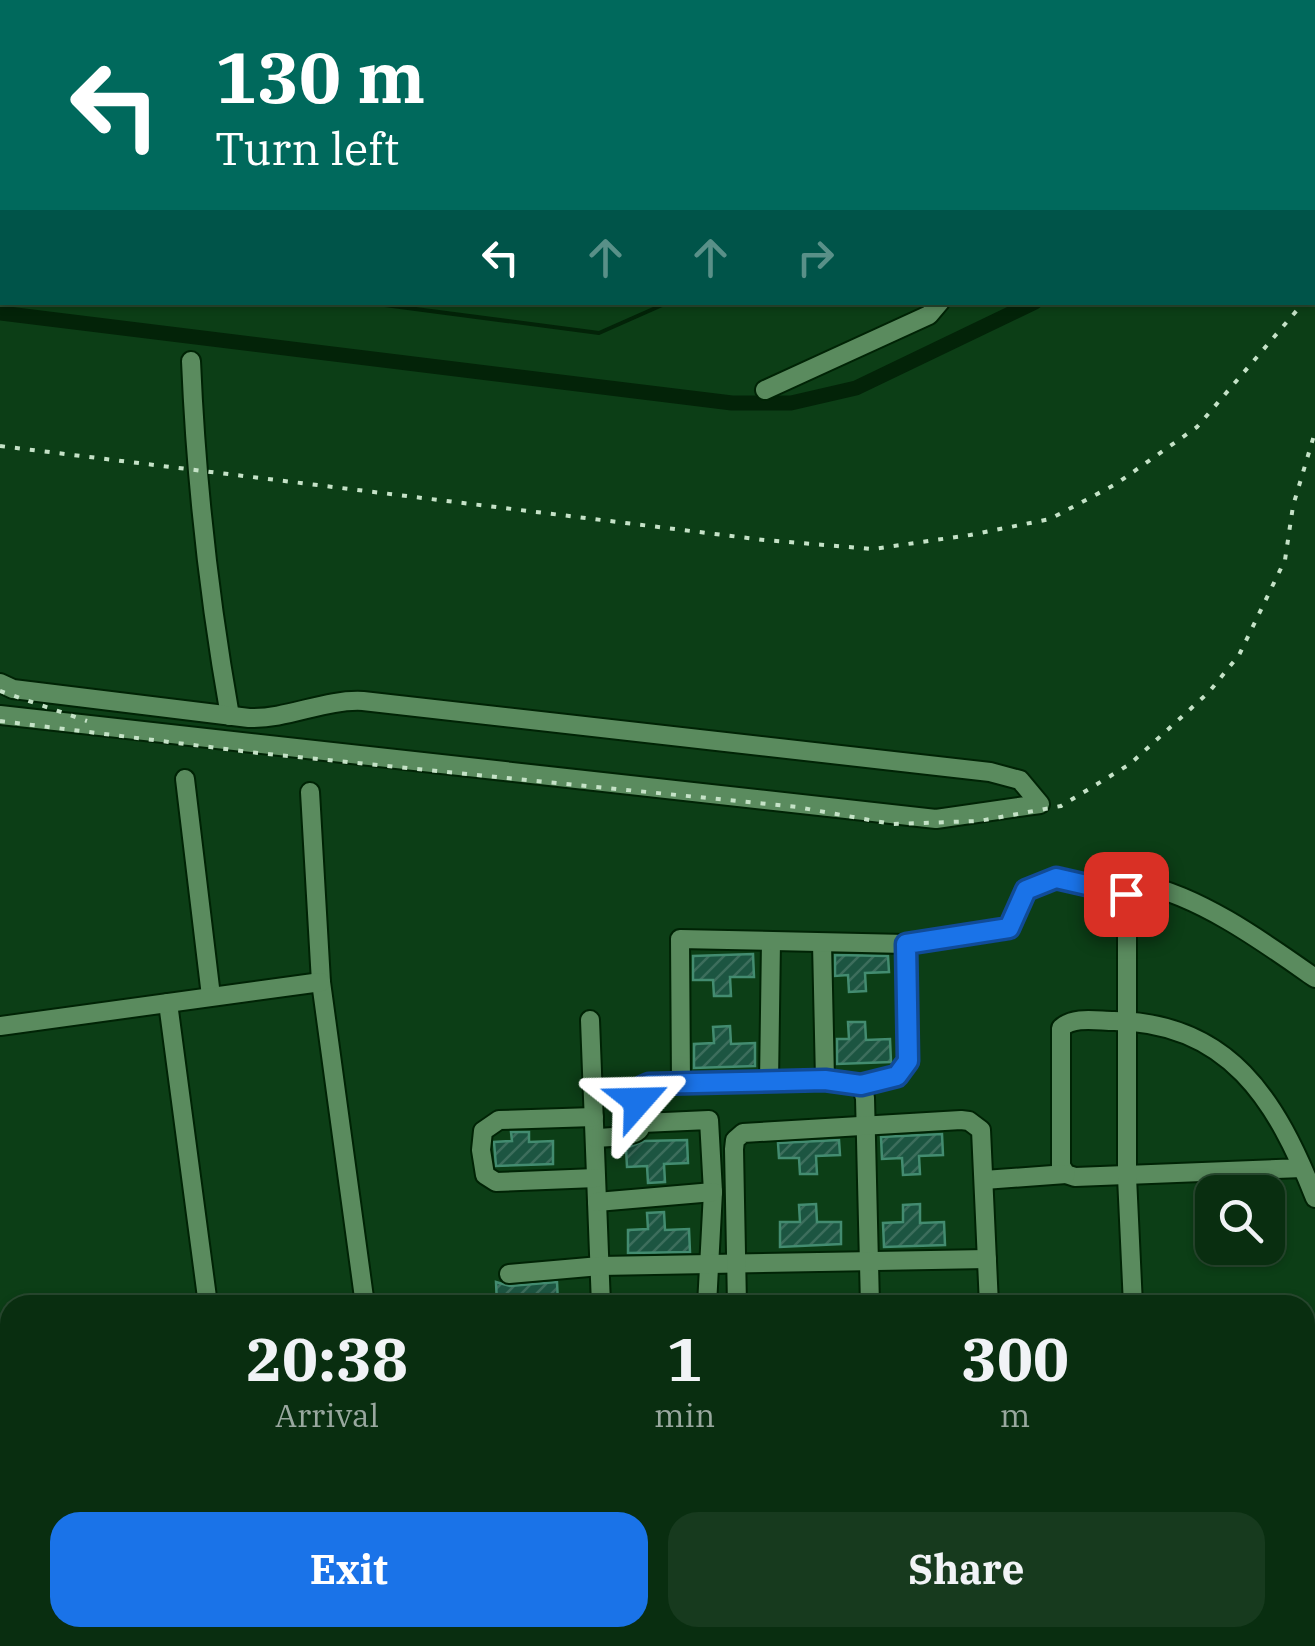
<!DOCTYPE html>
<style>
:root{--surface:#092e10;--page:#173a1e;--text:#f1f3f6;--muted:#99a89f;--line:#294a30;--accent:#1a73e8}
body{margin:0;font-family:"IBM Plex Serif",serif;background:var(--page);color:var(--text);height:100vh;display:flex;flex-direction:column;font-size:38px;white-space:nowrap}
*{box-sizing:border-box;margin:0}
p{font-size:32px;color:var(--muted)}
.icon{flex:none;width:55px;height:55px;fill:none;stroke:currentColor;stroke-width:2;stroke-linecap:round;stroke-linejoin:round}
.map{position:relative;flex:1;overflow:hidden}
.side{position:absolute;left:0px;top:1295px;width:1315px;height:352px;display:flex;flex-direction:column;background:var(--surface);border-radius:30px 30px 0 0;box-shadow:0 2px 8px #0004,0 0 0 2px var(--line)}
.side>*{flex:none}
.guide{position:absolute;left:0px;top:0px;width:1315px;height:305px;box-shadow:0 2px 8px #0004,0 0 0 2px var(--line);background:#00695c;color:#fff;overflow:hidden}
.buttons{position:absolute;left:1195px;top:1175px;display:grid;gap:20px}
.buttons a{display:grid;place-items:center;width:90px;height:90px;border-radius:20px;background:var(--surface);box-shadow:0 2px 8px #0004,0 0 0 2px var(--line);font-size:50px}
.pin{position:absolute;display:grid;place-items:center;width:85px;height:85px;color:#fff;margin:-42px;border-radius:20px;box-shadow:0 5px 15px #0006}
.me{position:absolute;width:110px;margin:-55px;rotate:65deg;stroke-linejoin:round;filter:drop-shadow(0 0 8px #0008)}
.turn{display:flex;align-items:center;gap:35px;height:210px;padding:0 50px;font-size:45px}
.turn .icon{width:130px;height:130px;stroke-width:2.5}
.turn b{display:block;font-size:70px;line-height:85px}
.lanes{display:flex;align-items:center;height:95px;padding:0 50px;background:#0003;justify-content:center;gap:50px;direction:ltr}
.lanes .off{opacity:.35}
.eta{display:flex;justify-content:space-evenly;align-items:center;height:170px;text-align:center}
.eta b{font-size:60px;font-weight:700;line-height:70px}
.cta{display:flex;gap:20px;margin-top:auto;padding:20px 50px}
.cta a{flex:1;height:115px;border-radius:30px;background:var(--accent);color:#fff;font-size:40px;font-weight:700;line-height:115px;text-align:center}
.cta a+a{background:var(--page);color:var(--text)}
.map>svg:first-child{display:block}
.lines{fill:none;stroke-linecap:round;stroke-linejoin:round}
.stream{stroke:#032308;stroke-width:4}
.canal{stroke:#032308;stroke-width:15}
.building{fill:url(#building-hatch);stroke:#438c70;stroke-width:2.5}
.minor-casing{stroke:#002305;stroke-width:22}
.major-casing{stroke:#002305;stroke-width:28}
.minor{stroke:#5a8b5e;stroke-width:18}
.major{stroke:#2aa9a1;stroke-width:22}
.rail{stroke:#c5e2c7;stroke-width:4;stroke-dasharray:5 10;stroke-linecap:butt}
.route-casing{stroke:#114b97;stroke-width:25}
.route{stroke:#1a73e8;stroke-width:18}
</style>
<div class="map">
<svg width="1315" height="1646" viewBox="0 0 1315 1646">
<defs>
<pattern id="building-hatch" width="6" height="6" patternUnits="userSpaceOnUse" patternTransform="scale(2.5)"><rect width="6" height="6" fill="#1c5541"/><path d="M-1 1l2-2M0 6l6-6M5 7l2-2" fill="none" stroke="#3d6e5c"/></pattern>
</defs>
<rect width="100%" height="100%" fill="#0c3e16"/>
<g class="lines">
<g class="stream">
<path d="M1256,2L1257,0"/>
<path d="M0,256H2"/>
<path d="M362,302L599,333L669,302"/>
</g>
<g class="canal">
<path d="M1309,2L1310,0"/>
<path d="M0,313L732,403H791L856,388L1035,302"/>
</g>
</g>
<g class="building">
<path d="M753,954L754,977H730L731,996H714L713,980H693V956Z"/>
<path d="M835,955L888,956L889,972L865,973L866,991L849,992L848,975L835,976Z"/>
<path d="M848,1022H865L866,1040L890,1039L891,1062L837,1064V1039H849Z"/>
<path d="M730,1026L731,1044L755,1043V1066L694,1068V1044L714,1043L713,1027Z"/>
<path d="M511,1132H529V1142L553,1141V1164L496,1166L494,1142L512,1141Z"/>
<path d="M942,1134L943,1155L919,1156L920,1174L903,1175L902,1158L882,1159L881,1137Z"/>
<path d="M687,1140L688,1163L664,1164L665,1182L648,1183L647,1166L627,1167L626,1148L644,1141Z"/>
<path d="M839,1140L840,1155L816,1156L817,1174H800L799,1158H779L778,1143Z"/>
<path d="M816,1204L817,1222H841V1244L780,1247V1222H800L799,1205Z"/>
<path d="M920,1204V1223L944,1222L945,1245L884,1247L883,1223L903,1222V1205Z"/>
<path d="M664,1212L665,1230L689,1229L690,1252L628,1253V1230L648,1229L647,1213Z"/>
<path d="M496,1282L510,1286L557,1282L558,1302L497,1305Z"/>
</g>
<g class="lines">
<g class="minor-casing">
<g id="minor">
<path d="M49,0V2"/>
<path d="M119,0L120,2"/>
<path d="M517,0V2"/>
<path d="M19,2V0"/>
<path d="M0,31L2,30"/>
<path d="M1312,193L1315,191"/>
<path d="M191,361C196,481 209,598 230,716"/>
<path d="M765,390L929,315L940,302"/>
<path d="M0,683L13,689L249,718C289,719 324,699 363,701L990,772L1020,780L1040,804L936,819L0,715"/>
<path d="M185,779L211,996"/>
<path d="M310,792L321,982L365,1305"/>
<path d="M822,943L825,1080"/>
<path d="M906,944L1009,929L1026,890L1056,877L1127,894"/>
<path d="M168,1003L208,1305"/>
<path d="M590,1020L601,1305"/>
<path d="M0,1026L321,982"/>
<path d="M769,1082L771,941"/>
<path d="M681,1083L680,939L906,944L908,1061L897,1076L861,1085"/>
<path d="M594,1117L499,1120L483,1131L481,1150L485,1175L496,1182L596,1178"/>
<path d="M642,1123L709,1120L713,1192L707,1305"/>
<path d="M595,1138C672,1135 624,1123 642,1087L649,1084L825,1080L861,1085L865,1098L870,1305"/>
<path d="M1302,1168L1075,1177L1066,1174L1061,1166V1028C1074,1016 1097,1021 1114,1021C1229,1022 1277,1101 1315,1198"/>
<path d="M984,1180L1066,1174"/>
<path d="M597,1202L713,1192"/>
<path d="M509,1274L600,1266L987,1259"/>
<path d="M737,1305L734,1149L735,1140L743,1133L961,1120L969,1121L981,1130L989,1305"/>
<path d="M1133,1305L1127,1177V894L1141,884C1202,897 1265,943 1315,978"/>
<path d="M1305,1325L1315,1324"/>
<path d="M1305,1458L1315,1456"/>
<path d="M0,1459L3,1487"/>
<path d="M1305,1579L1315,1577"/>
<path d="M285,1638L287,1646"/>
<path d="M473,1638L474,1646"/>
<path d="M610,1638V1646"/>
<path d="M748,1638V1646"/>
<path d="M877,1638V1646"/>
<path d="M1003,1638V1646"/>
<path d="M1030,1638V1646"/>
<path d="M417,1644L454,1638"/>
<path d="M403,1646H404"/>
</g>
</g>
<g class="major-casing">
<g id="major">
<path d="M1106,2L1109,0"/>
<path d="M0,180H2"/>
</g>
</g>
<use href="#minor" class="minor"/>
<use href="#major" class="major"/>
<g class="rail">
<path d="M0,446L764,540L873,549L970,535L1050,519L1116,484L1197,427L1304,302"/>
<path d="M0,691L87,721"/>
<path d="M0,721L258,753L797,807L892,824L979,821L1061,806L1130,764L1209,692L1239,655L1285,560L1293,506L1315,432"/>
</g>
</g>
<g class="lines">
<g class="route-casing">
<path id="route" d="M638,1101L642,1087L649,1084L825,1080L861,1085L897,1076L908,1061L906,944L1009,928L1026,890L1056,878L1126,894"/>
</g>
<use href="#route" class="route"/>
</g>
</svg>
<div class="buttons">
<a><svg class="icon" aria-label="search" viewBox="0 0 24 24"><circle cx="10" cy="10" r="6"/><path d="M15 15l6 6"/></svg></a>
</div>
<div class="pin" style="left:1126px;top:894px;background:#d93025"><svg class="icon" aria-label="arrive" viewBox="0 0 24 24"><path d="M6 21V4h12l-3 4 3 4H6"/></svg></div>
<svg class="me" style="left:638px;top:1101px" viewBox="-20 -20 40 40"><path d="M0-17L14 15 0 8-14 15z" fill="#1a73e8" stroke="#fff" stroke-width="4"/></svg>
<div class="guide">
<div class="turn"><svg class="icon" aria-label="left" viewBox="0 0 24 24"><path d="M17 20v-9H6M10 6l-5 5 5 5"/></svg><div><b>130 m</b>Turn left</div></div>
<div class="lanes"><svg class="icon" aria-label="left" viewBox="0 0 24 24"><path d="M17 20v-9H6M10 6l-5 5 5 5"/></svg><svg class="icon off" aria-label="ahead" viewBox="0 0 24 24"><path d="M12 20V5M6 11l6-6 6 6"/></svg><svg class="icon off" aria-label="ahead" viewBox="0 0 24 24"><path d="M12 20V5M6 11l6-6 6 6"/></svg><svg class="icon off" aria-label="right" viewBox="0 0 24 24"><path d="M7 20v-9h11M14 6l5 5-5 5"/></svg></div>
</div>
<section class="side">
<div class="eta">
<div><b>20:38</b><p>Arrival</p></div>
<div><b>1</b><p>min</p></div>
<div><b>300</b><p>m</p></div>
</div>
<div class="cta"><a>Exit</a><a>Share</a></div>
</section>
</div>
